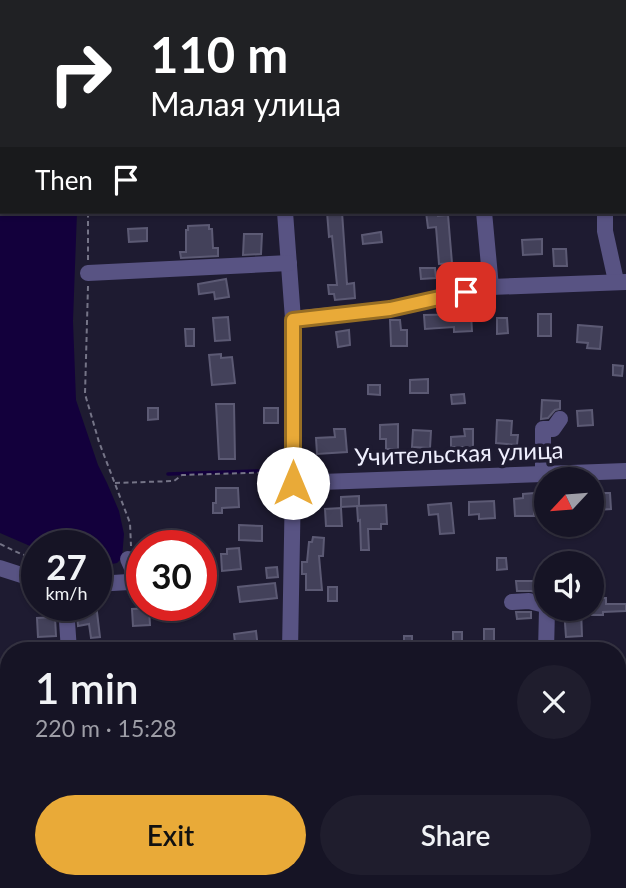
<!DOCTYPE html>
<meta charset="utf-8">
<style>
:root{--surface:#161425;--page:#1f1d2d;--text:#f1f3f6;--muted:#9e9ea7;--line:#353342;--accent:#e9aa38}
body{margin:0;font-family:Lato,sans-serif;background:var(--page);color:var(--text);height:100vh;display:flex;flex-direction:column;font-size:26px;white-space:nowrap}
*{box-sizing:border-box;margin:0}
p{font-size:23px;color:var(--muted)}
.icon{flex:none;width:38px;height:38px;fill:none;stroke:currentColor;stroke-width:2;stroke-linecap:round;stroke-linejoin:round}
.map{position:relative;flex:1;overflow:hidden}
.details{position:absolute;left:0px;top:642px;width:626px;height:247px;display:flex;flex-direction:column;background:var(--surface);border-radius:28px 28px 0 0;box-shadow:0 2px 5px #0004,0 0 0 2px var(--line)}
.details>*{flex:none}
.hud{position:absolute;left:0px;top:0px;width:626px;height:214px;box-shadow:0 2px 5px #0004,0 0 0 2px var(--line);background:#202124;color:#fff;overflow:hidden}
.needle{width:46px;rotate:244deg}
.buttons{position:absolute;left:534px;top:467px;display:grid;gap:14px}
.buttons a{display:grid;place-items:center;width:70px;height:70px;border-radius:50%;background:var(--surface);box-shadow:0 2px 5px #0004,0 0 0 2px var(--line);font-size:35px}
.speed{position:absolute;left:21px;top:530px;display:flex;gap:14px;font-size:35px;font-weight:700;text-align:center}
.speed>*{display:grid;place-content:center;width:91px;height:91px;border-radius:50%;background:var(--surface);box-shadow:0 2px 5px #0004,0 0 0 2px var(--line);line-height:1}
.speed small{font-size:18px;font-weight:400}
.speed .limit{border:10px solid #d22;background:#fff;color:#111}
.pin{position:absolute;display:grid;place-items:center;width:60px;height:60px;color:#fff;margin:-30px;border-radius:14px;box-shadow:0 4px 10px #0006}
.me{position:absolute;width:77px;margin:-38px;rotate:0deg;stroke-linejoin:round;filter:drop-shadow(0 0 5px #0008)}
.turn{display:flex;align-items:center;gap:24px;height:147px;padding:0 35px;font-size:32px}
.turn .icon{width:91px;height:91px;stroke-width:2.5}
.turn b{display:block;font-size:49px;line-height:60px}
.then{display:flex;align-items:center;height:66px;padding:0 35px;background:#0003;gap:14px;font-size:26px}
.round{display:grid;place-items:center;flex:none;width:74px;height:74px;border-radius:37px;background:var(--page)}
.overview{display:flex;align-items:center;justify-content:space-between;height:119px;padding:0 35px}
h1{font-size:42px;font-weight:600;line-height:52px}
.action{display:flex;gap:14px;margin-top:auto;padding:14px 35px}
.action a{flex:1;height:80px;border-radius:42px;background:var(--accent);color:#111;font-size:28px;font-weight:600;line-height:80px;text-align:center}
.action a+a{background:var(--page);color:var(--text)}
.map>svg:first-child{display:block}
.water{fill:#13003c}
.lines{fill:none;stroke-linecap:round;stroke-linejoin:round}
.stream{stroke:#13003c;stroke-width:3.5}
.building{fill:#43415a;stroke:#5c5a74;stroke-width:2}
.path{stroke:#757487;stroke-width:2;stroke-dasharray:5 3.5;stroke-linecap:butt}
.minor{stroke:#585383;stroke-width:16}
.major{stroke:#9386e9;stroke-width:19}
.route-casing{stroke:#976e24;stroke-width:18}
.route{stroke:#e9aa38;stroke-width:12}
.labels{text-anchor:middle;stroke-width:7;stroke-linejoin:round;paint-order:stroke}
.street-label{font-size:24px;fill:#efeffe;stroke:#1e1b31}
</style>
<div class="map">
<svg width="626" height="888" viewBox="0 0 626 888">
<rect width="100%" height="100%" fill="#1e1b31"/>
<path class="water" d="M2,54V212H77L73,321L76,400L98,465L107,483L119,511L124,534L122,558L117,563L106,565L96,563V546H37V549L0,533V57Z"/>
<g class="lines">
<path class="stream" d="M168,474L282,470"/>
</g>
<g class="building">
<path d="M327,212H342L347,284L354,283L355,298L335,300L334,294H329L328,285H337L332,236L329,237Z"/>
<path d="M426,212H438V216L448,215L452,263L439,264L436,227L428,228Z"/>
<path d="M209,225V229H212L213,248H218V256L181,258L180,252H186V230H188V226Z"/>
<path d="M147,228V241L129,242L128,229Z"/>
<path d="M381,232L382,242L363,244L362,235Z"/>
<path d="M244,234H262L261,254L243,255Z"/>
<path d="M542,239V254L523,255L522,240Z"/>
<path d="M553,249H566L567,266H554Z"/>
<path d="M420,268H435L436,278L421,279Z"/>
<path d="M226,279L229,297L215,299L214,292L199,294L198,284Z"/>
<path d="M471,314L472,331L454,332V327L425,329L424,315Z"/>
<rect x="538" y="314" width="13" height="22"/>
<path d="M228,317L230,340L215,341L213,318Z"/>
<path d="M497,318H507L508,333L497,334Z"/>
<path d="M390,320H400L401,330H407V346H391Z"/>
<path d="M578,325L602,327L600,349L587,348L588,343L577,342Z"/>
<path d="M185,329H194V346H186Z"/>
<path d="M349,330L350,345L338,347L336,332Z"/>
<path d="M221,354V358L232,357L235,383L212,385L209,355Z"/>
<path d="M613,365L623,366L622,376L613,375Z"/>
<path d="M428,379V393H410V380Z"/>
<path d="M368,385H380V395L368,394Z"/>
<path d="M464,394L465,403L452,404L451,395Z"/>
<path d="M542,400L560,401V409L555,410L548,418L541,419Z"/>
<path d="M216,404H234L235,459H219Z"/>
<path d="M148,408H158V419L148,420Z"/>
<rect x="264" y="408" width="14" height="15"/>
<path d="M592,410L593,425L578,426L577,411Z"/>
<path d="M497,420L512,421L511,435H518L517,445L496,443Z"/>
<path d="M398,424V449H386V439H380V425Z"/>
<path d="M334,429H345L347,452L317,454L316,438L335,437Z"/>
<path d="M464,429H473V447H451V437L465,436Z"/>
<path d="M413,430L431,431L430,448L412,447Z"/>
<path d="M276,477L277,486H263V478Z"/>
<path d="M216,488H238L239,507L222,508V513H213V503H216Z"/>
<path d="M534,493V516H515L514,499L523,498V494Z"/>
<path d="M597,493H610L611,509L597,510Z"/>
<path d="M359,496V506L341,507V497Z"/>
<path d="M494,501L495,518L479,519V514L469,515V502Z"/>
<path d="M451,503L454,533L440,534L438,514L429,515L428,505Z"/>
<path d="M386,505L387,524H381V529H368L369,550H361L360,520L358,521L357,506Z"/>
<path d="M341,508L342,526H326L325,509Z"/>
<path d="M239,525L262,526V541L239,540Z"/>
<path d="M313,537L324,538L323,556H319L322,590H306V574H302V562H307L309,542H312Z"/>
<path d="M239,548L241,569L222,571L221,554H227V549Z"/>
<path d="M497,558H506L507,569L497,570Z"/>
<path d="M277,567L278,577L267,578L266,568Z"/>
<path d="M516,581H543L544,594L531,591H517Z"/>
<path d="M275,583L277,598L240,602L238,587Z"/>
<rect x="328" y="587" width="9" height="14"/>
<path d="M592,598H606V604H626V611L603,612V615H592Z"/>
<path d="M149,608L150,625L133,626L132,609Z"/>
<path d="M564,609H581L582,636L566,637Z"/>
<path d="M97,612L100,637L91,638L89,624L78,626L77,615Z"/>
<path d="M516,612H531V618L517,619Z"/>
<path d="M55,617L56,636L38,637L37,618Z"/>
<path d="M484,629H494V642H500V651H484Z"/>
<path d="M256,631L258,648L236,651L234,634Z"/>
<rect x="453" y="632" width="9" height="14"/>
<rect x="404" y="636" width="8" height="15"/>
<path d="M0,860H9V883L0,884Z"/>
<path d="M626,872V888H618V875Z"/>
</g>
<g class="lines">
<g class="path">
<path d="M61,0L62,2"/>
<path d="M561,2L562,0"/>
<path d="M0,36L2,34"/>
<path d="M88,260V212"/>
<path d="M88,286L85,394L99,442L130,523L131,546"/>
<path d="M115,483L174,481L182,475L281,472"/>
<path d="M0,544L21,554L37,559"/>
</g>
<g class="minor">
<path d="M393,0L402,2"/>
<path d="M600,0V2"/>
<path d="M270,1L336,0"/>
<path d="M484,2V0"/>
<path d="M625,103H626"/>
<path d="M285,212L293,319V483L290,651"/>
<path d="M484,212L491,287"/>
<path d="M605,212V231L616,281"/>
<path d="M88,273L289,263"/>
<path d="M293,319L390,309L491,287L626,282"/>
<path d="M543,474V429H553L560,419"/>
<path d="M293,483L626,471"/>
<path d="M0,568L37,580"/>
<path d="M96,584L129,582L133,578L132,568L128,559"/>
<path d="M512,602L529,601L545,605L546,607"/>
<path d="M66,606L69,651"/>
<path d="M546,651L547,609"/>
<path d="M0,827H9"/>
<path d="M0,850L9,849"/>
<path d="M51,880L55,888"/>
<path d="M135,880V888"/>
</g>
<g class="major">
<path d="M618,683L626,682"/>
<path d="M0,720H9"/>
</g>
</g>
<g class="lines">
<g class="route-casing">
<path id="route" d="M293,483V320L390,309L466,292"/>
</g>
<use href="#route" class="route"/>
</g>
<g class="labels">
<g class="street-label">
<text transform="translate(459 454) rotate(-2)" y="8">Учительская улица</text>
</g>
</g>
</svg>
<div class="buttons">
<a><svg class="needle" viewBox="-14 -14 28 28"><path d="M0-13l5 13h-10z" fill="#e53935"/><path d="M0 13l5-13h-10z" fill="#9e9ea7"/></svg></a>
<a><svg class="icon" aria-label="sound" viewBox="0 0 24 24"><path d="M4 9h4l5-4v14l-5-4H4zM17 9q2 3 0 6"/></svg></a>
</div>
<div class="speed"><div>27<small>km/h</small></div><div class="limit">30</div></div>
<div class="pin" style="left:466px;top:292px;background:#d93025"><svg class="icon" aria-label="arrive" viewBox="0 0 24 24"><path d="M6 21V4h12l-3 4 3 4H6"/></svg></div>
<svg class="me" style="left:293px;top:483px" viewBox="-20 -20 40 40"><circle r="19" fill="#fff"/><path d="M0-13L10 11 0 6-10 11z" fill="#e9aa38"/></svg>
<div class="hud">
<div class="turn"><svg class="icon" aria-label="right" viewBox="0 0 24 24"><path d="M7 20v-9h11M14 6l5 5-5 5"/></svg><div><b>110 m</b>Малая улица</div></div>
<div class="then">Then<svg class="icon" aria-label="arrive" viewBox="0 0 24 24"><path d="M6 21V4h12l-3 4 3 4H6"/></svg></div>
</div>
<section class="details">
<div class="overview"><div><h1>1 min</h1><p>220 m · 15:28</p></div><a class="round"><svg class="icon" aria-label="close" viewBox="0 0 24 24"><path d="M6 6l12 12M18 6L6 18"/></svg></a></div>
<div class="action"><a>Exit</a><a>Share</a></div>
</section>
</div>
